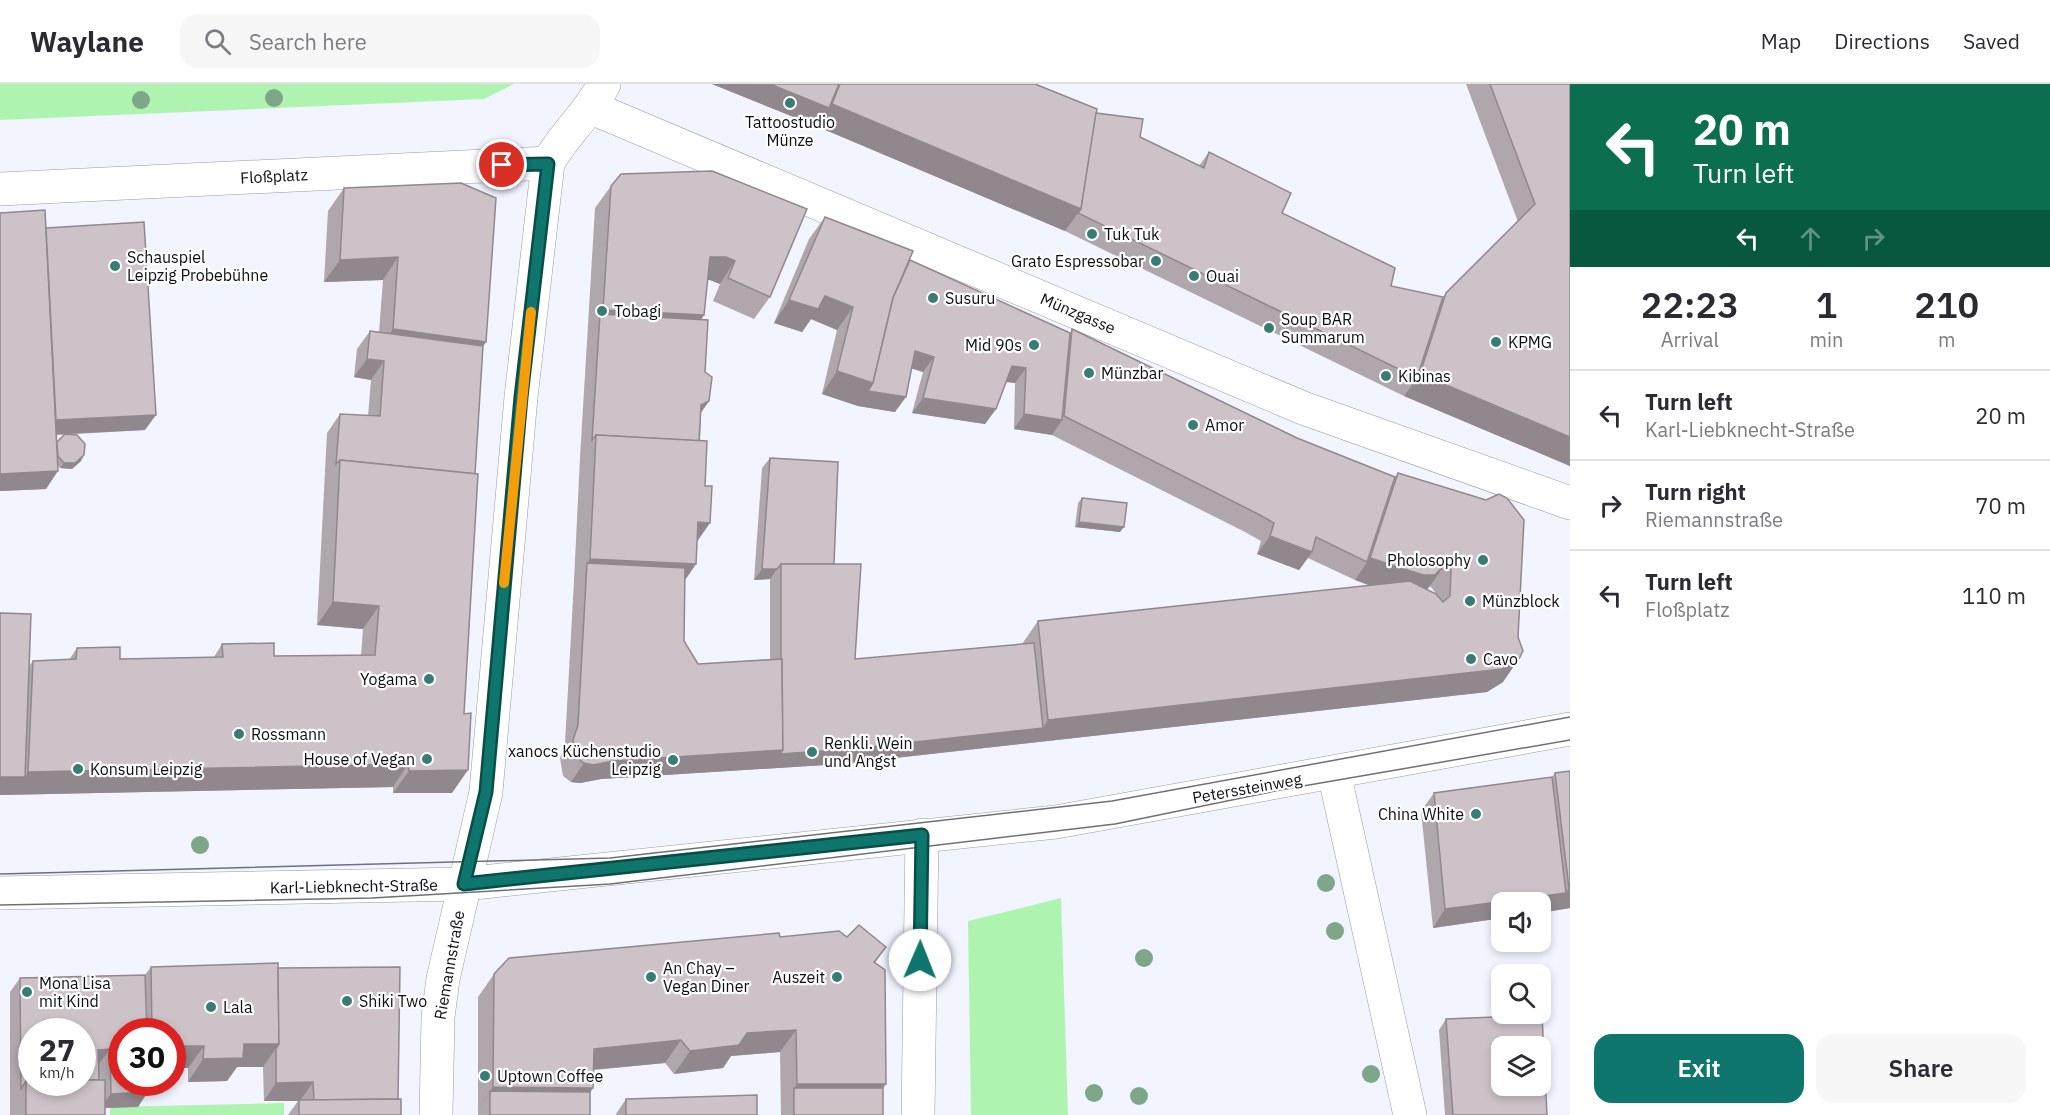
<!DOCTYPE html>
<meta charset="utf-8">
<style>
:root{--surface:#fff;--page:#f7f7f7;--text:#2b2b33;--muted:#7c7c81;--line:#e1e1e2;--accent:#0f766e}
body{margin:0;font-family:"IBM Plex Sans",sans-serif;background:var(--page);color:var(--text);height:100vh;display:flex;flex-direction:column;font-size:22px;white-space:nowrap}
*{box-sizing:border-box;margin:0}
p{font-size:20px;color:var(--muted)}
.icon{flex:none;width:33px;height:33px;fill:none;stroke:currentColor;stroke-width:2;stroke-linecap:round;stroke-linejoin:round}
.map{position:relative;flex:1;overflow:hidden}
.panel{display:flex;flex-direction:column;background:var(--surface);width:480px}
.panel>*{flex:none}
.hud{background:#0b6e4f;color:#fff;overflow:hidden}
.fabs{position:absolute;left:1491px;top:808px;display:grid;gap:12px}
.fabs a{display:grid;place-items:center;width:60px;height:60px;border-radius:12px;background:var(--surface);box-shadow:0 3px 9px #0003;font-size:30px}
.speed{position:absolute;left:18px;top:934px;display:flex;gap:12px;font-size:30px;font-weight:700;text-align:center}
.speed>*{display:grid;place-content:center;width:78px;height:78px;border-radius:50%;background:var(--surface);box-shadow:0 3px 9px #0003;line-height:1}
.speed small{font-size:15px;font-weight:400}
.speed .limit{border:9px solid #d22;background:#fff;color:#111}
.pin{position:absolute;display:grid;place-items:center;width:51px;height:51px;color:#fff;margin:-26px;border:3px solid #fff;border-radius:50%;box-shadow:0 2px 6px #0007}
.me{position:absolute;width:66px;margin:-33px;rotate:1deg;stroke-linejoin:round;filter:drop-shadow(0 0 4px #0008)}
.turn{display:flex;align-items:center;gap:21px;height:126px;padding:0 24px;font-size:27px}
.turn .icon{width:78px;height:78px;stroke-width:2.5}
.turn b{display:block;font-size:42px;line-height:51px}
.lanes{display:flex;align-items:center;height:57px;padding:0 24px;background:#0003;justify-content:center;gap:30px;direction:ltr}
.lanes .off{opacity:.35}
.eta{display:flex;justify-content:space-evenly;align-items:center;height:102px;text-align:center}
.eta b{font-size:36px;font-weight:600;line-height:42px}
.action{display:flex;gap:12px;margin-top:auto;padding:12px 24px}
.action a{flex:1;height:69px;border-radius:18px;background:var(--accent);color:#fff;font-size:24px;font-weight:600;line-height:69px;text-align:center}
.action a+a{background:var(--page);color:var(--text)}
ul{padding:0;list-style:none}
li{display:flex;align-items:center;gap:18px;height:90px;padding:0 24px;border-top:2px solid var(--line)}
li div{flex:1}
li b{display:block;font-size:22px}
li em{font-style:normal}
header{display:flex;align-items:center;gap:36px;box-sizing:border-box;height:84px;padding:0 30px;background:var(--surface);border-bottom:2px solid var(--line)}
header strong{font-size:28px}
nav{display:flex;gap:33px;margin-inline-start:auto;font-size:21px}
.search{width:420px;height:54px;background:var(--page);display:flex;align-items:center;gap:15px;box-sizing:border-box;padding:0 21px;border-radius:18px;color:var(--muted);font-size:22px}
main{display:flex;flex:1;min-height:0}
.map>svg:first-child{display:block}
.green{fill:#aef4b0}
.lines{fill:none;stroke-linecap:round;stroke-linejoin:round}
.minor-casing{stroke:#999ba5;stroke-width:34}
.major-casing{stroke:#999ba5;stroke-width:34}
.minor{stroke:#fff;stroke-width:33}
.major{stroke:#fff;stroke-width:33}
.tram{stroke:#6e7076;stroke-width:1.5}
.tree{fill:#7ea689}
.wall{fill:#b0a7ac;fill-rule:evenodd}
.shaded-wall{fill:#90888c}
.building{fill:#cdc2c8;stroke:#90888c;stroke-width:1.5;fill-rule:evenodd}
.route-casing{stroke:#0a4d48;stroke-width:15}
.route{stroke:#0f766e;stroke-width:10}
.slow{stroke:#f59e0b;stroke-width:10}
.poi-dot{fill:#377d74;stroke:#fff;stroke-width:2}
.labels{text-anchor:middle;stroke-width:4.5;stroke-linejoin:round;paint-order:stroke}
.poi-label{font-size:16px;fill:#0d0e11;stroke:#fff;text-anchor:start}
.street-label{font-size:16px;fill:#0d0e11;stroke:#fff}
</style>
<header>
<strong>Waylane</strong>
<div class="search"><svg class="icon" aria-label="search" viewBox="0 0 24 24"><circle cx="10" cy="10" r="6"/><path d="M15 15l6 6"/></svg>Search here</div>
<nav><a>Map</a><a>Directions</a><a>Saved</a></nav>
</header>
<main>
<div class="map">
<svg width="1570" height="1031" viewBox="0 0 1570 1031">
<rect width="100%" height="100%" fill="#f2f4ff"/>
<g class="green">
<path d="M0,0H514L484,15L0,36Z"/>
<path d="M1061,814L1068,1031H971L968,837Z"/>
<path d="M284,1019V1031H110V1023Z"/>
</g>
<g class="lines">
<g class="minor-casing">
<g id="minor">
<path d="M592,24L1303,324L1570,419"/>
<path d="M0,105L548,79"/>
<path d="M1334,689L1410,1031"/>
<path d="M436,1031L438,933L443,895L486,708L521,313L548,79C564,50 589,30 604,0"/>
<path d="M918,1031L922,751"/>
</g>
</g>
<g class="major-casing">
<path id="major" d="M0,809L464,800L1056,738L1570,645"/>
</g>
<use href="#minor" class="minor"/>
<use href="#major" class="major"/>
<g class="tram">
<path d="M0,790L610,774L1112,717L1570,633"/>
<path d="M0,821L372,814L610,800L1115,740L1280,706L1570,656"/>
</g>
</g>
<g class="tree">
<circle cx="274" cy="14" r="9"/>
<circle cx="141" cy="16" r="9"/>
<circle cx="200" cy="761" r="9"/>
<circle cx="1326" cy="799" r="9"/>
<circle cx="1335" cy="847" r="9"/>
<circle cx="1144" cy="874" r="9"/>
<circle cx="1371" cy="990" r="9"/>
<circle cx="1094" cy="1009" r="9"/>
<circle cx="1139" cy="1012" r="9"/>
</g>
<g class="wall">
<path d="M712,0H1035L1096,29L1140,53L1199,82L1209,68L1282,129L1391,202L1443,213L1446,209L1518,138L1466,0H1570V382L1404,312L1065,147L816,42Z"/>
<path d="M712,87L770,213L754,235L713,217L720,200L710,196H707L704,231L701,236L705,288L709,317L701,329L696,480L685,496L684,557L698,580L770,575V495L754,496L762,384L770,374L834,480L855,575L1022,560L1038,537L1370,502L1355,496L1308,474L1299,486L1257,470L1261,457L1245,448L1052,351L1014,345L1015,299L1006,298L996,325L985,340L912,329L923,288L911,284L895,328L858,322L822,310L837,246L811,235L802,248L774,239L809,155L825,133L910,176L1070,249L1072,245L1297,354L1395,393L1398,389L1486,416L1503,598L1487,608L841,680L601,695L580,699L571,698L563,692L560,674L565,659L574,497L580,374L595,124L611,102ZM1430,502L1435,508V509L1427,505Z"/>
<path d="M344,104L486,258L483,262L452,709H393V703L0,711L29,582L33,577L69,576L77,564L120,575L214,573L222,560L274,572H361L363,545L317,541L327,349L340,330L368,332L371,296L354,293L357,265L370,247L379,248L383,196L324,198L328,127Z"/>
<path d="M0,129L46,144L145,346L57,351V358L81,377L72,385L60,384L58,382L46,405L0,407Z"/>
<path d="M1082,414L1120,448L1075,443L1078,419Z"/>
<path d="M1570,687V824L1540,829V819H1502V834L1433,844L1421,727L1434,709L1552,693L1555,689Z"/>
<path d="M780,853H847L886,863L875,879L886,1000L883,1004V1031H781L780,968L731,972L723,984L674,990L665,979L594,986L593,1004L590,1008V1031H478V913L494,890Z"/>
<path d="M151,883L278,884L398,1015L401,1031H288L298,1017H264L263,983H237L227,997L188,998V984H172V948H122L138,1023L105,1024V1031H10V908L20,894L145,891Z"/>
<path d="M1446,935L1547,1031H1445L1439,946Z"/>
<path d="M626,1015L757,1031H616V1030Z"/>
</g>
<g class="shaded-wall">
<path d="M712,0H770L829,24L832,20L1081,125L1065,147L816,42Z"/>
<path d="M398,173L383,196L324,198L340,176Z"/>
<path d="M710,173H726L735,177L720,200L710,196H694Z"/>
<path d="M825,212L853,223L837,246L811,235L802,248L774,239L789,216Z"/>
<path d="M603,226L704,231L688,254L600,230L587,248Z"/>
<path d="M393,245L486,258L470,281L378,268Z"/>
<path d="M915,267L934,273L923,288L904,282Z"/>
<path d="M367,275L384,277L371,296L354,293Z"/>
<path d="M1012,282L1026,284L1015,299L1001,297Z"/>
<path d="M837,287L873,299L906,313L895,328L858,322L822,310Z"/>
<path d="M1420,290L1570,353V382L1404,312Z"/>
<path d="M923,314L996,325L985,340L912,329Z"/>
<path d="M709,317L696,335L701,321Z"/>
<path d="M1024,330L1062,336L1052,351L1014,345Z"/>
<path d="M156,331L145,346L44,351L54,336Z"/>
<path d="M84,371L81,377L72,385L60,384L64,379Z"/>
<path d="M58,387L46,405L0,407V390Z"/>
<path d="M698,438L710,439L694,462Z"/>
<path d="M1079,438L1124,443L1120,448L1075,443Z"/>
<path d="M1270,452L1312,468L1299,486L1257,470Z"/>
<path d="M1370,474L1446,479L1430,502L1419,514H1407L1355,496Z"/>
<path d="M590,475L696,480L680,503L587,479Z"/>
<path d="M762,485H777L770,495L754,496Z"/>
<path d="M333,518L379,522L363,545L317,541Z"/>
<path d="M1519,575L1503,598L1487,608L841,680L601,695L580,699L571,698L584,679L1043,644L1048,636Z"/>
<path d="M408,680L393,703L0,711V693H25L28,688Z"/>
<path d="M468,686L452,709H393L409,687Z"/>
<path d="M1569,804H1570V824L1540,829V819H1502V834L1433,844L1445,825L1566,809Z"/>
<path d="M796,946L780,968L731,972L723,984L674,990L690,967L747,949Z"/>
<path d="M681,956L665,979L578,987L594,965Z"/>
<path d="M244,960H279L263,983H237L227,997L188,998L203,975Z"/>
<path d="M172,962H204L188,984H172Z"/>
<path d="M110,965L99,980L88,981L98,966Z"/>
<path d="M313,998L300,1017H264L276,999Z"/>
<path d="M797,1000H886L870,1022L794,1004Z"/>
<path d="M493,1003L593,1004L578,1027L490,1007L478,1026Z"/>
<path d="M148,1008L138,1023L100,1024L111,1010Z"/>
</g>
<g class="building">
<path d="M770,0H839L829,24Z"/>
<path d="M840,0H1035L1097,25L1081,125L832,20Z"/>
<path d="M1490,0H1570V353L1420,290L1446,209L1535,120Z"/>
<path d="M1096,29L1143,35L1140,53L1204,84L1209,68L1291,109L1282,129L1395,184L1391,202L1443,213L1417,294L1078,129L1081,125Z"/>
<path d="M712,87L807,125L770,213L728,194L735,177L726,173H710L704,231L603,226L611,102L621,90Z"/>
<path d="M461,99L496,114L486,258L393,245L398,173L340,176L344,104Z"/>
<path d="M45,126L58,387L0,390V129Z"/>
<path d="M825,133L913,167L893,214L873,299L837,287L853,223L825,212L818,225L789,216Z"/>
<path d="M144,138L156,331L56,336L46,144Z"/>
<path d="M910,176L1070,249L1062,336L1024,330L1026,284L1012,282L996,325L923,314L934,273L915,267L906,313L868,307L873,299L893,214Z"/>
<path d="M600,230L708,236L705,288L712,293L709,317L701,321L699,357L596,351L592,356Z"/>
<path d="M1072,245L1297,354L1395,393L1367,478L1316,453L1312,468L1270,452L1274,439L1258,430L1064,332Z"/>
<path d="M370,247L483,262L475,390L340,376L336,380L340,330L380,332L384,277L367,275Z"/>
<path d="M65,350L77,351L85,360L84,371L75,379H64L58,372L57,358Z"/>
<path d="M596,351L707,357L705,402H712L710,439L698,438L696,480L590,475Z"/>
<path d="M770,374L838,378L834,480H781L777,485H762Z"/>
<path d="M340,376L478,390L464,630L471,629L468,686L409,687L408,680L28,688L33,577L76,575L77,564L120,563V575L223,573L222,560L274,559V572L375,571L379,522L333,518Z"/>
<path d="M1398,389L1486,416L1499,410L1507,414L1524,436L1518,553L1523,567L1519,575L1502,585L1048,636L1038,537L1410,497L1436,510L1443,518L1450,512L1451,486L1446,479L1435,491H1423L1370,474Z"/>
<path d="M1082,414L1127,419L1124,443L1079,438Z"/>
<path d="M587,479L685,484L684,557L698,580L782,575L783,666L613,677L593,681L584,679L576,673L573,656L578,641Z"/>
<path d="M781,480H861L855,575L1034,559L1043,644L851,665L780,670L783,666L782,575H781Z"/>
<path d="M0,529L31,530L25,693H0Z"/>
<path d="M1570,687V804H1569L1555,689Z"/>
<path d="M1552,693L1566,809L1445,825L1434,709Z"/>
<path d="M859,841L886,863L874,878L885,886L886,1000H797L796,946L747,949L739,961L690,967L681,956L594,965L593,1004L493,1003L494,890L509,874L779,849L780,853L839,847L847,853Z"/>
<path d="M278,879L279,960H244L243,974L203,975L204,962H172V948H152L151,883Z"/>
<path d="M400,883L398,1015L314,1016L313,998L276,999V965L279,960L278,884Z"/>
<path d="M145,891L147,948H122V999H148V1008L111,1010L110,965L98,966L99,996H82V948H32V997H26L21,1005L20,894Z"/>
<path d="M1542,931L1547,1031H1453L1446,935ZM1502,963H1540V1002H1502Z"/>
<path d="M82,996H105V1031H26V997H32V999H82Z"/>
<rect x="794" y="1004" width="89" height="27"/>
<path d="M490,1007L590,1008V1031H490Z"/>
<path d="M757,1011V1031H626V1015Z"/>
<path d="M401,1015V1031H299V1016Z"/>
</g>
<g class="lines">
<g class="route-casing">
<path id="route" d="M502,81L548,80L521,313L486,708L464,800L922,751L920,876"/>
</g>
<use href="#route" class="route"/>
<path class="slow" d="M504,499L531,228"/>
</g>
<g class="poi-dot">
<circle cx="790" cy="19" r="6"/>
<circle cx="1092" cy="150" r="6"/>
<circle cx="1156" cy="177" r="6"/>
<circle cx="115" cy="182" r="6"/>
<circle cx="1194" cy="192" r="6"/>
<circle cx="933" cy="214" r="6"/>
<circle cx="602" cy="227" r="6"/>
<circle cx="1269" cy="244" r="6"/>
<circle cx="1496" cy="258" r="6"/>
<circle cx="1034" cy="261" r="6"/>
<circle cx="1089" cy="289" r="6"/>
<circle cx="1386" cy="292" r="6"/>
<circle cx="1193" cy="341" r="6"/>
<circle cx="1483" cy="476" r="6"/>
<circle cx="1470" cy="517" r="6"/>
<circle cx="1471" cy="575" r="6"/>
<circle cx="429" cy="595" r="6"/>
<circle cx="239" cy="650" r="6"/>
<circle cx="812" cy="668" r="6"/>
<circle cx="427" cy="675" r="6"/>
<circle cx="673" cy="676" r="6"/>
<circle cx="78" cy="685" r="6"/>
<circle cx="1476" cy="730" r="6"/>
<circle cx="651" cy="893" r="6"/>
<circle cx="837" cy="893" r="6"/>
<circle cx="27" cy="908" r="6"/>
<circle cx="347" cy="917" r="6"/>
<circle cx="211" cy="923" r="6"/>
<circle cx="485" cy="992" r="6"/>
</g>
<g class="labels">
<g class="poi-label">
<text x="790" y="44" text-anchor="middle">Tattoostudio<tspan x="790" dy="18">Münze</tspan></text>
<text x="1104" y="156">Tuk Tuk</text>
<text x="127" y="179">Schauspiel<tspan x="127" dy="18">Leipzig Probebühne</tspan></text>
<text x="1144" y="183" text-anchor="end">Grato Espressobar</text>
<text x="1206" y="198">Ouai</text>
<text x="945" y="220">Susuru</text>
<text x="614" y="233">Tobagi</text>
<text x="1281" y="241">Soup BAR<tspan x="1281" dy="18">Summarum</tspan></text>
<text x="1508" y="264">KPMG</text>
<text x="1022" y="267" text-anchor="end">Mid 90s</text>
<text x="1101" y="295">Münzbar</text>
<text x="1398" y="298">Kibinas</text>
<text x="1205" y="347">Amor</text>
<text x="1471" y="482" text-anchor="end">Pholosophy</text>
<text x="1482" y="523">Münzblock</text>
<text x="1483" y="581">Cavo</text>
<text x="417" y="601" text-anchor="end">Yogama</text>
<text x="251" y="656">Rossmann</text>
<text x="824" y="665">Renkli. Wein<tspan x="824" dy="18">und Angst</tspan></text>
<text x="661" y="673" text-anchor="end">xanocs Küchenstudio<tspan x="661" dy="18">Leipzig</tspan></text>
<text x="415" y="681" text-anchor="end">House of Vegan</text>
<text x="90" y="691">Konsum Leipzig</text>
<text x="1464" y="736" text-anchor="end">China White</text>
<text x="663" y="890">An Chay –<tspan x="663" dy="18">Vegan Diner</tspan></text>
<text x="825" y="899" text-anchor="end">Auszeit</text>
<text x="39" y="905">Mona Lisa<tspan x="39" dy="18">mit Kind</tspan></text>
<text x="359" y="923">Shiki Two</text>
<text x="223" y="929">Lala</text>
<text x="497" y="998">Uptown Coffee</text>
</g>
<g class="street-label">
<text transform="translate(274 92) rotate(-3)" y="6">Floßplatz</text>
<text transform="translate(1078 229) rotate(23)" y="6">Münzgasse</text>
<text transform="translate(1247 704) rotate(-10)" y="6">Peterssteinweg</text>
<text transform="translate(354 802) rotate(-1)" y="6">Karl-Liebknecht-Straße</text>
<text transform="translate(449 881) rotate(-80)" y="6">Riemannstraße</text>
</g>
</g>
</svg>
<div class="fabs">
<a><svg class="icon" aria-label="sound" viewBox="0 0 24 24"><path d="M4 9h4l5-4v14l-5-4H4zM17 9q2 3 0 6"/></svg></a>
<a><svg class="icon" aria-label="search" viewBox="0 0 24 24"><circle cx="10" cy="10" r="6"/><path d="M15 15l6 6"/></svg></a>
<a><svg class="icon" aria-label="layers" viewBox="0 0 24 24"><path d="M12 4l9 5-9 5-9-5zM3 14l9 5 9-5"/></svg></a>
</div>
<div class="speed"><div>27<small>km/h</small></div><div class="limit">30</div></div>
<div class="pin" style="left:502px;top:81px;background:#d93025"><svg class="icon" aria-label="arrive" viewBox="0 0 24 24"><path d="M6 21V4h12l-3 4 3 4H6"/></svg></div>
<svg class="me" style="left:920px;top:876px" viewBox="-20 -20 40 40"><circle r="19" fill="#fff"/><path d="M0-13L10 11 0 6-10 11z" fill="#0f766e"/></svg>
</div>
<section class="panel">
<div class="hud">
<div class="turn"><svg class="icon" aria-label="left" viewBox="0 0 24 24"><path d="M17 20v-9H6M10 6l-5 5 5 5"/></svg><div><b>20 m</b>Turn left</div></div>
<div class="lanes"><svg class="icon" aria-label="left" viewBox="0 0 24 24"><path d="M17 20v-9H6M10 6l-5 5 5 5"/></svg><svg class="icon off" aria-label="ahead" viewBox="0 0 24 24"><path d="M12 20V5M6 11l6-6 6 6"/></svg><svg class="icon off" aria-label="right" viewBox="0 0 24 24"><path d="M7 20v-9h11M14 6l5 5-5 5"/></svg></div>
</div>
<div class="eta">
<div><b>22:23</b><p>Arrival</p></div>
<div><b>1</b><p>min</p></div>
<div><b>210</b><p>m</p></div>
</div>
<ul>
<li><svg class="icon" aria-label="left" viewBox="0 0 24 24"><path d="M17 20v-9H6M10 6l-5 5 5 5"/></svg><div><b>Turn left</b><p>Karl-Liebknecht-Straße</p></div><em>20 m</em></li>
<li><svg class="icon" aria-label="right" viewBox="0 0 24 24"><path d="M7 20v-9h11M14 6l5 5-5 5"/></svg><div><b>Turn right</b><p>Riemannstraße</p></div><em>70 m</em></li>
<li><svg class="icon" aria-label="left" viewBox="0 0 24 24"><path d="M17 20v-9H6M10 6l-5 5 5 5"/></svg><div><b>Turn left</b><p>Floßplatz</p></div><em>110 m</em></li>
</ul>
<div class="action"><a>Exit</a><a>Share</a></div>
</section>
</main>
